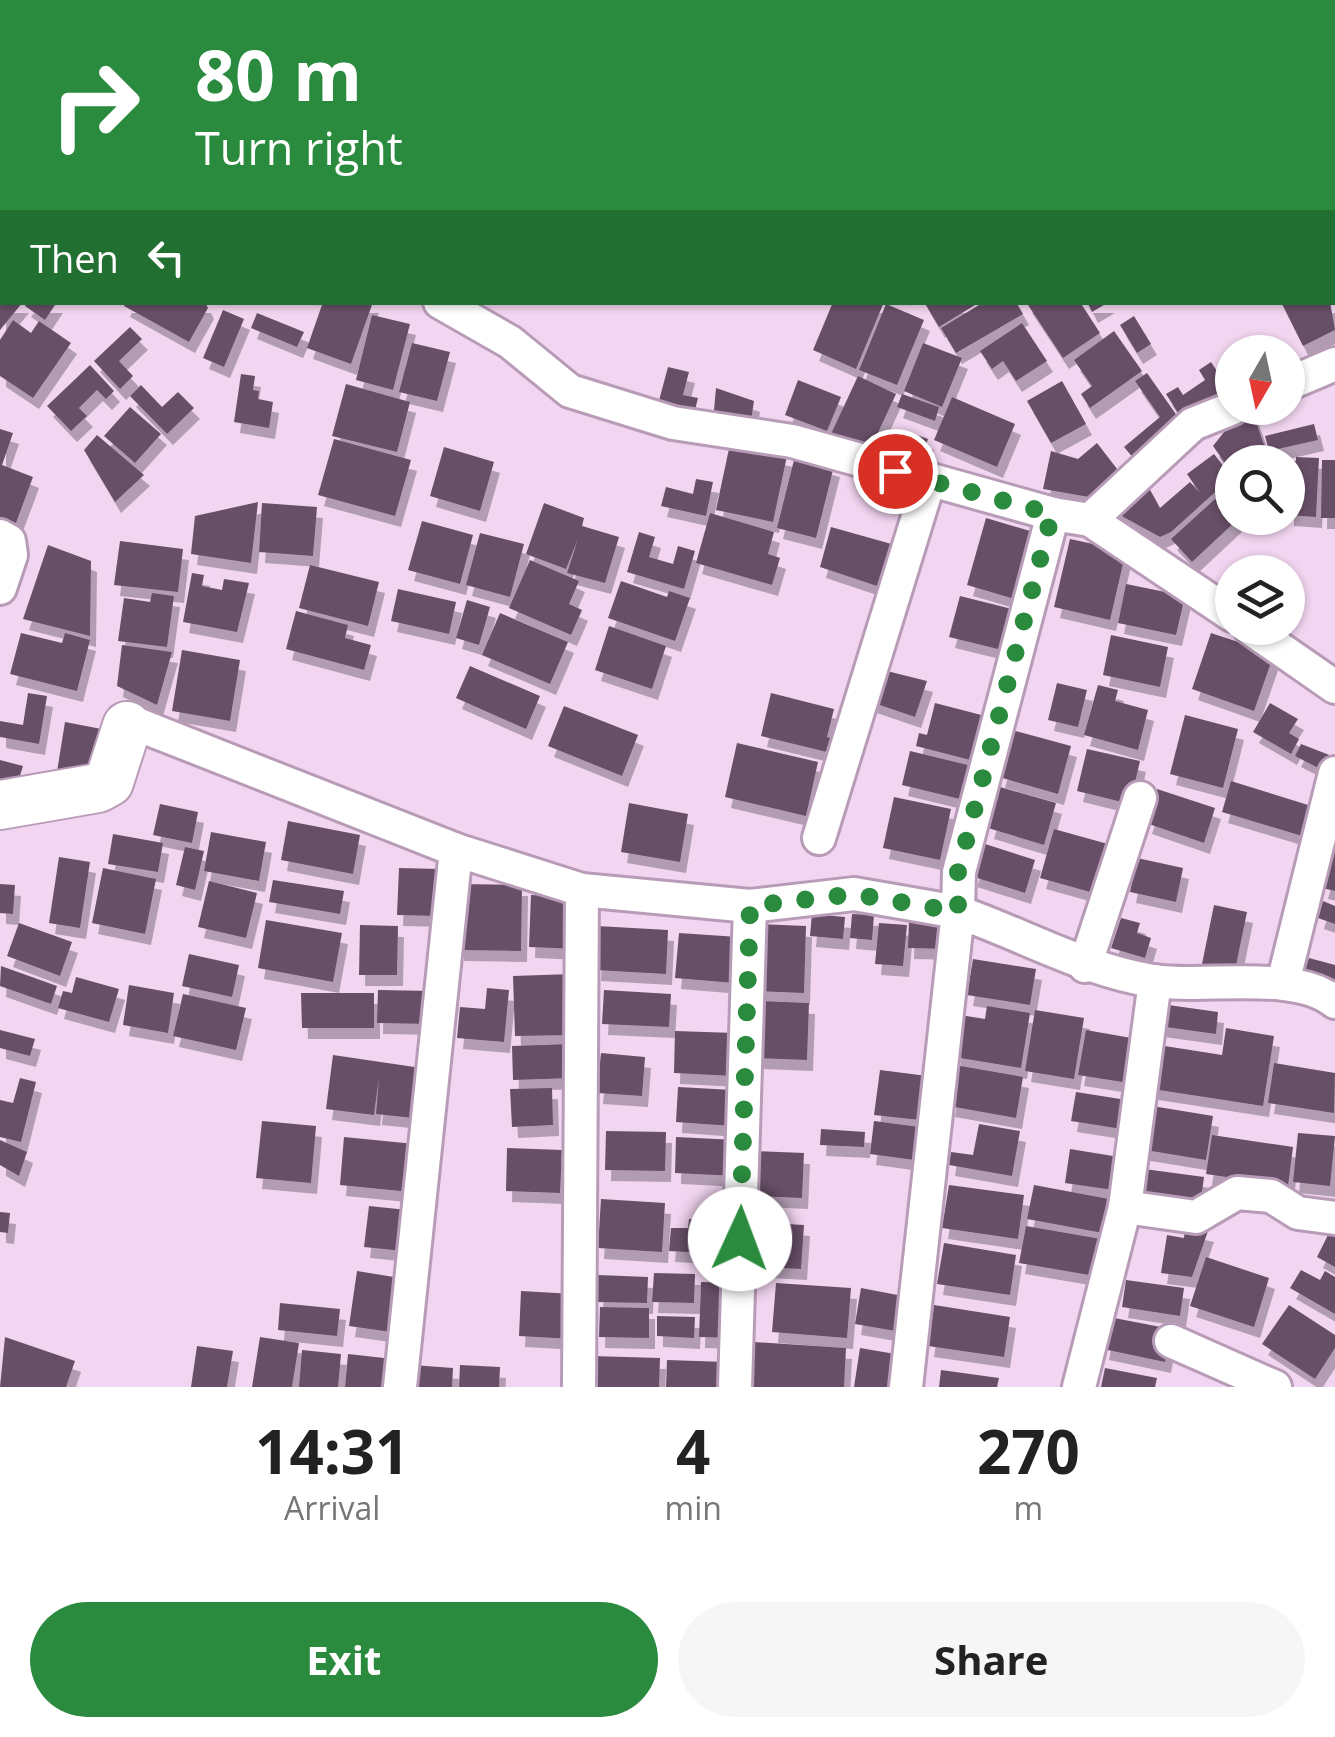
<!DOCTYPE html>
<style>
:root{--surface:#fff;--page:#f6f6f6;--text:#222;--muted:#767676;--accent:#2a8b3e}
body{margin:0;font-family:"Open Sans",sans-serif;background:var(--page);color:var(--text);height:100vh;display:flex;flex-direction:column;font-size:38px;white-space:nowrap}
*{box-sizing:border-box;margin:0}
p{font-size:32px;color:var(--muted)}
.icon{flex:none;width:55px;height:55px;fill:none;stroke:currentColor;stroke-width:2;stroke-linecap:round;stroke-linejoin:round}
.map{position:relative;height:1387px;overflow:hidden}
.side{display:flex;flex-direction:column;background:var(--surface);flex:1}
.side>*{flex:none}
.hud{position:absolute;left:0px;top:0px;width:1335px;height:305px;box-shadow:0 2px 8px #0004;background:#2a8b3e;color:#fff;overflow:hidden}
.needle{width:65px;rotate:189deg}
.controls{position:absolute;left:1215px;top:335px;display:grid;gap:20px}
.controls a{display:grid;place-items:center;width:90px;height:90px;border-radius:50%;background:var(--surface);box-shadow:0 2px 8px #0004;font-size:50px}
.pin{position:absolute;display:grid;place-items:center;width:85px;height:85px;color:#fff;margin:-42px;border:5px solid #fff;border-radius:50%;box-shadow:0 2px 10px #0007}
.me{position:absolute;width:110px;margin:-55px;rotate:2deg;stroke-linejoin:round;filter:drop-shadow(0 0 8px #0008)}
.turn{display:flex;align-items:center;gap:35px;height:210px;padding:0 30px;font-size:45px}
.turn .icon{width:130px;height:130px;stroke-width:2.5}
.turn b{display:block;font-size:70px;line-height:85px}
.then{display:flex;align-items:center;height:95px;padding:0 30px;background:#0003;gap:20px;font-size:38px}
.eta{display:flex;justify-content:space-evenly;align-items:center;height:170px;text-align:center}
.eta b{font-size:60px;font-weight:700;line-height:70px}
.primary-button{display:flex;gap:20px;margin-top:auto;padding:20px 30px}
.primary-button a{flex:1;height:115px;border-radius:60px;background:var(--accent);color:#fff;font-size:40px;font-weight:700;line-height:115px;text-align:center}
.primary-button a+a{background:var(--page);color:var(--text)}
.map>svg:first-child{display:block}
.building{fill:#684f68;filter:url(#shadow)}
.lines{fill:none;stroke-linecap:round;stroke-linejoin:round}
.street-casing{stroke:#b89cb7;stroke-width:38}
.secondary-casing{stroke:#b89cb7;stroke-width:52}
.street{stroke:#fff;stroke-width:32}
.secondary{stroke:#fff;stroke-width:48}
.route{stroke:#2a8b3e;stroke-width:18;stroke-dasharray:0 32.4}
</style>
<div class="map">
<svg width="1335" height="1387" viewBox="0 0 1335 1387">
<defs>
<filter id="shadow"><feDropShadow dx="6" dy="11" stdDeviation="0" flood-color="#0004"/></filter>
</defs>
<rect width="100%" height="100%" fill="#f2d5f1"/>
<g class="building">
<path d="M0,302H23L0,330Z"/>
<path d="M28,302H57L45,320L25,306Z"/>
<path d="M126,302H205L208,308L189,342L124,306Z"/>
<path d="M323,302H373L351,364L307,348Z"/>
<path d="M833,302H884L856,369L813,350Z"/>
<path d="M924,302H980L939,327Z"/>
<path d="M984,302H1016L1023,314L956,353L941,328Z"/>
<path d="M1026,302H1080L1100,333L1063,358Z"/>
<path d="M1087,302H1109L1092,312Z"/>
<path d="M1281,302H1330L1335,330L1303,346Z"/>
<path d="M886,304L924,320L897,385L859,370Z"/>
<path d="M223,310L244,319L224,367L203,358Z"/>
<path d="M257,313L304,332L297,347L251,328Z"/>
<path d="M372,315L410,324L393,390L356,380Z"/>
<path d="M1134,316L1151,344L1137,353L1120,325Z"/>
<path d="M13,320L31,333L39,321L71,343L33,398L0,376V340Z"/>
<path d="M1022,323L1047,361L1016,381L1003,361L992,369L980,351Z"/>
<path d="M130,327L142,339L119,361L133,376L120,389L94,361Z"/>
<path d="M1114,331L1142,371L1090,408L1081,394L1092,386L1074,360Z"/>
<path d="M412,343L450,352L437,401L399,392Z"/>
<path d="M923,343L962,358L942,407L904,391Z"/>
<path d="M1211,362L1228,388L1182,419L1166,394L1178,387L1183,395L1205,380L1199,370Z"/>
<path d="M90,365L114,391L106,399L97,390L79,408L87,416L71,431L47,406Z"/>
<path d="M668,367L689,372L683,395L698,398L693,418L657,408Z"/>
<path d="M1147,373L1180,420L1135,460L1124,447L1160,417L1135,381Z"/>
<path d="M241,374L255,376L253,390L259,391L258,399L273,402L269,428L234,422Z"/>
<path d="M858,376L896,394L869,452L831,434Z"/>
<path d="M798,380L841,397L827,431L785,415Z"/>
<path d="M1062,381L1086,424L1051,443L1027,401Z"/>
<path d="M346,384L410,402L397,452L332,436Z"/>
<path d="M141,385L162,407L178,392L194,408L167,434L130,396Z"/>
<path d="M716,388L754,401L750,427L713,422Z"/>
<path d="M902,394L939,407L935,421L897,407Z"/>
<path d="M952,397L1015,424L997,467L934,440Z"/>
<path d="M130,407L161,434L135,463L104,436Z"/>
<path d="M1251,408L1267,453L1253,462H1232V473L1213,446L1228,427L1245,420L1242,409Z"/>
<path d="M1314,424L1318,440L1269,451L1265,436Z"/>
<path d="M0,429L13,433L2,465L33,477L16,523L0,517Z"/>
<path d="M914,434L928,439L918,466L880,453L884,439L910,448Z"/>
<path d="M97,435L144,475L115,502L84,450Z"/>
<path d="M334,439L411,460L395,516L318,495Z"/>
<path d="M1097,443L1121,474L1089,497L1043,489L1051,451L1078,459Z"/>
<path d="M730,444L787,456L773,522L716,510Z"/>
<path d="M444,447L494,462L480,511L430,496Z"/>
<path d="M1214,454L1232,477L1171,532L1160,537L1107,508L1143,477L1160,508L1190,482L1200,493L1187,474Z"/>
<path d="M795,456L834,466L816,538L777,528Z"/>
<path d="M1296,457L1319,458L1316,517L1288,515V461H1296Z"/>
<path d="M1322,460H1335V518H1321Z"/>
<path d="M696,479L713,482L706,516L661,506L666,487L693,494Z"/>
<path d="M1215,499L1236,521L1192,562L1171,539Z"/>
<path d="M258,502L251,563L191,554L195,516Z"/>
<path d="M262,503L317,507L313,556L259,552Z"/>
<path d="M544,503L584,518L582,526L619,537L605,583L567,573L578,539L566,569L526,554Z"/>
<path d="M710,513L774,532L768,554L780,558L772,585L696,563Z"/>
<path d="M986,518L1037,533L1018,600L967,585Z"/>
<path d="M422,521L473,535L460,584L408,570Z"/>
<path d="M831,527L895,545L883,588L820,567Z"/>
<path d="M639,532L655,537L649,557L673,564L678,546L695,551L684,589L627,572Z"/>
<path d="M480,533L524,544L510,597L466,585Z"/>
<path d="M1070,539L1126,551L1110,620L1054,607Z"/>
<path d="M120,541L183,549L178,592L114,585Z"/>
<path d="M48,545L91,561L90,636L23,619Z"/>
<path d="M530,560L579,581L569,604L582,610L571,635L509,608Z"/>
<path d="M310,565L379,582L368,626L299,608Z"/>
<path d="M192,573L204,575L202,586L222,590L224,579L249,583L237,632L183,622Z"/>
<path d="M621,581L667,597L669,591L690,598L675,641L608,618Z"/>
<path d="M1126,584L1185,596L1176,635L1118,623Z"/>
<path d="M398,589L456,602L449,634L391,621Z"/>
<path d="M152,593L174,596L167,647L118,641L124,598L150,602Z"/>
<path d="M960,596L1020,611L1010,652L949,637Z"/>
<path d="M467,600L490,607L479,645L456,638Z"/>
<path d="M296,611L348,625L345,638L371,645L364,670L286,649Z"/>
<path d="M500,613L568,642L550,684L482,655Z"/>
<path d="M609,626L666,646L652,689L595,670Z"/>
<path d="M21,633L62,643L65,633L90,640L77,691L10,674Z"/>
<path d="M1211,633L1274,654L1254,711L1192,689Z"/>
<path d="M1111,635L1168,647L1160,687L1103,675Z"/>
<path d="M122,645L172,652L157,705L117,686Z"/>
<path d="M182,650L240,660L230,721L172,711Z"/>
<path d="M470,666L540,696L526,729L456,698Z"/>
<path d="M879,669L927,681L915,717L868,701Z"/>
<path d="M1057,683L1087,690L1078,727L1048,720Z"/>
<path d="M1098,685L1118,690L1115,701L1148,710L1138,750L1084,735Z"/>
<path d="M28,693L47,696L39,744L0,737V721L23,725Z"/>
<path d="M771,693L834,709L827,737L834,739L831,753L761,736Z"/>
<path d="M935,703L989,717L978,762L916,746L919,733L927,735Z"/>
<path d="M1270,703L1298,719L1289,733L1299,739L1291,754L1253,732Z"/>
<path d="M564,706L638,735L622,776L548,746Z"/>
<path d="M1185,715L1238,729L1223,788L1170,774Z"/>
<path d="M65,722L112,731L104,776L55,784Z"/>
<path d="M1012,730L1071,746L1058,794L999,777Z"/>
<path d="M737,743L818,762L806,816L725,797Z"/>
<path d="M1301,744L1332,756L1328,773L1295,756Z"/>
<path d="M1087,749L1140,761L1130,804L1077,791Z"/>
<path d="M910,751L972,766L964,800L902,785Z"/>
<path d="M0,760L23,766L14,795L0,797Z"/>
<path d="M1231,781L1321,809L1312,839L1222,812Z"/>
<path d="M1000,787L1056,803L1044,845L988,828Z"/>
<path d="M1157,789L1215,808L1204,843L1146,823Z"/>
<path d="M894,797L951,809L940,860L883,848Z"/>
<path d="M629,803L688,814L680,862L621,852Z"/>
<path d="M160,804L198,812L192,843L153,835Z"/>
<path d="M288,821L360,835L353,874L281,860Z"/>
<path d="M1054,829L1115,846L1101,895L1040,878Z"/>
<path d="M211,832L266,842L259,881L204,871Z"/>
<path d="M113,834L163,843L158,872L108,864Z"/>
<path d="M1335,841V891L1322,888Z"/>
<path d="M982,843L1035,860L1025,893L971,876Z"/>
<path d="M185,847L204,851L195,890L176,885Z"/>
<path d="M59,857L90,862L80,928L49,923Z"/>
<path d="M1137,858L1183,868L1176,902L1130,892Z"/>
<path d="M103,868L156,879L145,934L92,923Z"/>
<path d="M399,868L440,869L439,916L397,915Z"/>
<path d="M273,880L344,891L340,914L269,902Z"/>
<path d="M209,881L257,893L246,938L198,927Z"/>
<path d="M0,884L15,885L13,914L0,913Z"/>
<path d="M459,884L522,885L521,951L458,950Z"/>
<path d="M531,895L579,897L576,949L529,947Z"/>
<path d="M1323,901L1335,906V924L1318,918Z"/>
<path d="M1214,905L1247,912L1234,975L1201,969Z"/>
<path d="M812,914L845,917L843,939L810,936Z"/>
<path d="M852,914L874,915L872,940L850,938Z"/>
<path d="M1121,918L1140,923L1137,933L1151,938L1145,958L1111,948Z"/>
<path d="M909,919L950,920L949,949L908,948Z"/>
<path d="M266,920L342,933L333,982L258,968Z"/>
<path d="M19,923L72,942L60,976L7,956Z"/>
<path d="M879,923L907,925L903,966L875,964Z"/>
<path d="M758,924L806,926L804,993L755,991Z"/>
<path d="M360,925L398,926L397,975H359Z"/>
<path d="M597,926L668,930L666,974L595,970Z"/>
<path d="M679,933L738,937L734,983L675,978Z"/>
<path d="M189,954L239,965L232,997L182,986Z"/>
<path d="M1309,958L1335,965V992L1302,977Z"/>
<path d="M973,959L1036,969L1030,1005L967,995Z"/>
<path d="M1,966L57,986L51,1004L0,986Z"/>
<path d="M572,974L574,1035L515,1036L513,976Z"/>
<path d="M76,977L119,989L109,1022L58,1008L63,991L72,993Z"/>
<path d="M129,985L174,993L168,1033L123,1025Z"/>
<path d="M487,988L509,990L504,1042L457,1038L460,1007L485,1009Z"/>
<path d="M378,990L432,991L431,1024L377,1023Z"/>
<path d="M604,990L671,994L669,1027L602,1024Z"/>
<path d="M301,993H374V1028H302Z"/>
<path d="M183,994L246,1008L236,1050L173,1036Z"/>
<path d="M758,1001L809,1003L807,1060L756,1058Z"/>
<path d="M1161,1004L1218,1012L1216,1034L1158,1026Z"/>
<path d="M987,1006L1030,1013L1021,1068L954,1057L960,1015L985,1019Z"/>
<path d="M1035,1010L1084,1018L1074,1079L1025,1071Z"/>
<path d="M1226,1028L1274,1036L1263,1106L1146,1088L1152,1044L1222,1055Z"/>
<path d="M0,1030L35,1039L30,1056L0,1048Z"/>
<path d="M1086,1030L1137,1039L1129,1083L1078,1075Z"/>
<path d="M675,1031L735,1033L733,1076L674,1073Z"/>
<path d="M571,1044L572,1078L513,1080L512,1046Z"/>
<path d="M601,1053L645,1057L642,1096L597,1093Z"/>
<path d="M333,1055L428,1069L423,1119L376,1114L379,1077L374,1115L326,1109Z"/>
<path d="M1274,1063L1335,1073L1334,1113L1268,1103Z"/>
<path d="M955,1065L1023,1077L1016,1118L949,1106Z"/>
<path d="M880,1070L935,1077L929,1121L874,1115Z"/>
<path d="M20,1078L36,1082L21,1142L0,1137V1100L13,1103Z"/>
<path d="M678,1087L733,1090L732,1126L676,1122Z"/>
<path d="M552,1088L553,1125L512,1127L510,1089Z"/>
<path d="M1076,1092L1133,1101L1128,1130L1071,1121Z"/>
<path d="M1146,1105L1213,1116L1206,1160L1139,1149Z"/>
<path d="M262,1121L316,1126L311,1183L256,1178Z"/>
<path d="M874,1121L927,1128L922,1161L870,1154Z"/>
<path d="M979,1124L1020,1131L1012,1176L949,1165L951,1152L973,1155Z"/>
<path d="M821,1129L865,1132L864,1147L820,1145Z"/>
<path d="M606,1131L666,1132L665,1171L605,1170Z"/>
<path d="M1298,1133L1335,1136L1330,1186L1293,1182Z"/>
<path d="M1212,1135L1293,1147L1288,1186L1206,1174Z"/>
<path d="M344,1137L415,1144L411,1192L340,1185Z"/>
<path d="M676,1137L736,1140L735,1176L675,1173Z"/>
<path d="M0,1140L27,1152L19,1176L0,1165Z"/>
<path d="M507,1148L562,1150L560,1193L506,1191Z"/>
<path d="M1070,1149L1125,1158L1120,1191L1065,1183Z"/>
<path d="M754,1151L804,1153L802,1198L752,1196Z"/>
<path d="M1144,1169L1204,1177L1200,1207L1140,1199Z"/>
<path d="M949,1185L1024,1195L1018,1239L942,1228Z"/>
<path d="M1034,1185L1109,1199L1103,1233L1027,1219Z"/>
<path d="M601,1199L665,1203L662,1252L598,1248Z"/>
<path d="M369,1206L417,1211L413,1252L364,1247Z"/>
<path d="M0,1212L10,1213L8,1233L0,1232Z"/>
<path d="M689,1219L724,1221L723,1230H737L736,1255L669,1251L671,1228H688Z"/>
<path d="M751,1222L804,1225L801,1269L748,1266Z"/>
<path d="M1026,1226L1101,1239L1095,1276L1019,1263Z"/>
<path d="M1185,1226L1208,1231L1192,1277L1161,1273L1167,1235L1184,1238Z"/>
<path d="M1332,1227L1335,1229V1267L1317,1257Z"/>
<path d="M944,1243L1016,1255L1010,1295L937,1284Z"/>
<path d="M1206,1257L1269,1278L1254,1327L1190,1306Z"/>
<path d="M1301,1270L1320,1280L1325,1271L1335,1277V1314L1290,1288Z"/>
<path d="M357,1271L406,1279L398,1333L349,1326Z"/>
<path d="M654,1273L695,1274L694,1303L652,1302Z"/>
<path d="M598,1275L648,1277L647,1303L597,1302Z"/>
<path d="M1126,1280L1184,1288L1180,1316L1122,1307Z"/>
<path d="M701,1282L735,1283L733,1338L699,1337Z"/>
<path d="M776,1283L851,1288L847,1338L772,1332Z"/>
<path d="M861,1288L908,1297L901,1332L855,1324Z"/>
<path d="M521,1291L574,1294L572,1339L519,1336Z"/>
<path d="M280,1303L340,1309L337,1336L278,1330Z"/>
<path d="M934,1305L1010,1317L1004,1357L928,1346Z"/>
<path d="M1289,1305L1335,1335V1348L1315,1379L1262,1344Z"/>
<path d="M600,1307L649,1308V1338L599,1337Z"/>
<path d="M657,1316L695,1317L694,1338L657,1336Z"/>
<path d="M1109,1317L1171,1329L1165,1362L1103,1349Z"/>
<path d="M5,1337L75,1361L66,1387H0Z"/>
<path d="M260,1337L299,1343L292,1387H252Z"/>
<path d="M754,1342L846,1348L844,1387H752Z"/>
<path d="M197,1346L233,1351L227,1387H191Z"/>
<path d="M860,1348L901,1355L896,1387H854Z"/>
<path d="M302,1350L341,1354L338,1387H299Z"/>
<path d="M348,1354L393,1359L390,1387H345Z"/>
<path d="M591,1356L660,1358L659,1387H590Z"/>
<path d="M667,1360L726,1362L725,1387H666Z"/>
<path d="M413,1365L453,1368L452,1387H412Z"/>
<path d="M460,1365L500,1367L499,1387H459Z"/>
<path d="M1105,1368L1157,1378L1155,1387H1101Z"/>
<path d="M941,1370L999,1378L997,1387H939Z"/>
</g>
<g class="lines">
<g class="street-casing">
<g id="street">
<path d="M722,0V2"/>
<path d="M80,2L82,0"/>
<path d="M1332,20L1335,33"/>
<path d="M0,83L2,84"/>
<path d="M440,302L510,342L570,391L673,423L792,441L1053,514L1090,520L1232,615"/>
<path d="M1288,384L1335,364"/>
<path d="M1090,520L1193,424L1233,408"/>
<path d="M0,536L9,541L11,555L0,588"/>
<path d="M1250,628L1335,687"/>
<path d="M127,726L139,725L456,850L582,890L750,906L854,894L958,912L959,872L1053,514"/>
<path d="M819,838L929,481"/>
<path d="M1085,966L1140,798"/>
<path d="M1283,983L1335,773"/>
<path d="M1125,1207L1196,1217L1237,1193L1271,1196L1298,1213L1335,1218"/>
<path d="M1171,1341L1275,1387"/>
<path d="M400,1387L456,850"/>
<path d="M579,1387L582,890"/>
<path d="M735,1387L750,906"/>
<path d="M906,1387L958,912C1024,935 1084,970 1153,981C1204,989 1295,969 1335,1002"/>
<path d="M1079,1387L1125,1207L1155,981"/>
</g>
</g>
<g class="secondary-casing">
<path id="secondary" d="M0,805L98,788L109,782L127,726"/>
</g>
<use href="#street" class="street"/>
<use href="#secondary" class="secondary"/>
</g>
<g class="lines">
<path class="route" d="M740,1239L750,906L854,894L958,912V872L1052,514L895,471"/>
</g>
</svg>
<div class="controls">
<a><svg class="needle" viewBox="-14 -14 28 28"><path d="M0-13l5 13h-10z" fill="#e53935"/><path d="M0 13l5-13h-10z" fill="#767676"/></svg></a>
<a><svg class="icon" aria-label="search" viewBox="0 0 24 24"><circle cx="10" cy="10" r="6"/><path d="M15 15l6 6"/></svg></a>
<a><svg class="icon" aria-label="layers" viewBox="0 0 24 24"><path d="M12 4l9 5-9 5-9-5zM3 14l9 5 9-5"/></svg></a>
</div>
<div class="pin" style="left:895px;top:471px;background:#d93025"><svg class="icon" aria-label="arrive" viewBox="0 0 24 24"><path d="M6 21V4h12l-3 4 3 4H6"/></svg></div>
<svg class="me" style="left:740px;top:1239px" viewBox="-20 -20 40 40"><circle r="19" fill="#fff"/><path d="M0-13L10 11 0 6-10 11z" fill="#2a8b3e"/></svg>
<div class="hud">
<div class="turn"><svg class="icon" aria-label="right" viewBox="0 0 24 24"><path d="M7 20v-9h11M14 6l5 5-5 5"/></svg><div><b>80 m</b>Turn right</div></div>
<div class="then">Then<svg class="icon" aria-label="left" viewBox="0 0 24 24"><path d="M17 20v-9H6M10 6l-5 5 5 5"/></svg></div>
</div>
</div>
<section class="side">
<div class="eta">
<div><b>14:31</b><p>Arrival</p></div>
<div><b>4</b><p>min</p></div>
<div><b>270</b><p>m</p></div>
</div>
<div class="primary-button"><a>Exit</a><a>Share</a></div>
</section>
